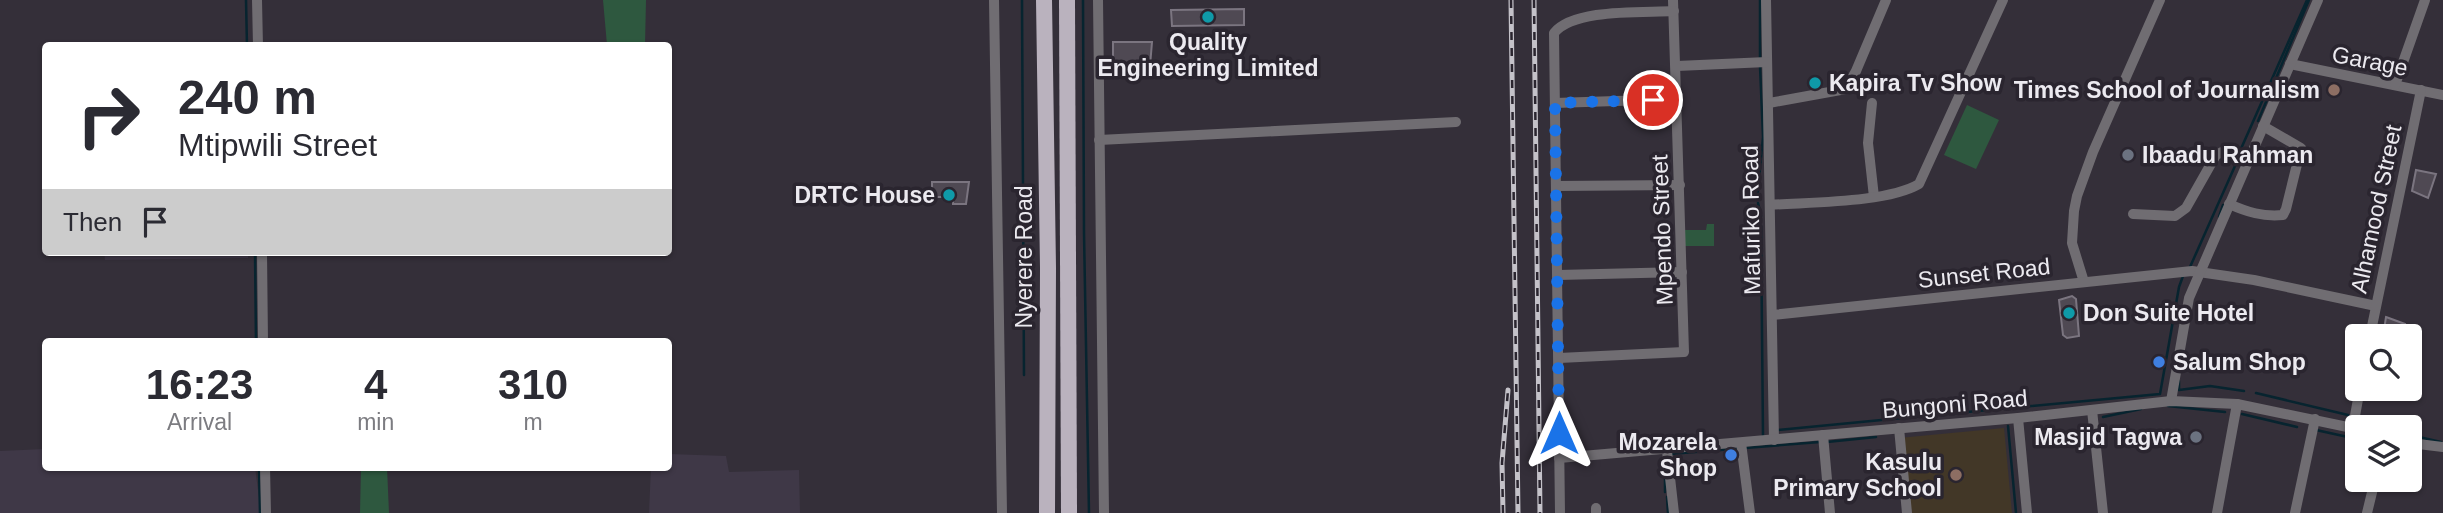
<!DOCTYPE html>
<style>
:root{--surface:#fff;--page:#f7f7f7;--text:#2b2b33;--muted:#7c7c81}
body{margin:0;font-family:Arial,sans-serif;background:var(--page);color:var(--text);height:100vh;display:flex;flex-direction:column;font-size:26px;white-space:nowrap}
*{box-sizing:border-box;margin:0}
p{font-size:23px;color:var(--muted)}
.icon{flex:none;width:38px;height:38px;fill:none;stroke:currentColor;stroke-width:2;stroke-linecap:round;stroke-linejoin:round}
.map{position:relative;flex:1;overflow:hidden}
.drawer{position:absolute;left:42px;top:338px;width:630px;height:133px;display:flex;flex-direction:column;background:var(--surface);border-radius:7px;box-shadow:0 2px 5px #0004}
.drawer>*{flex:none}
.guide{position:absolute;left:42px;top:42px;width:630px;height:214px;border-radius:7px;box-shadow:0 2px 5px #0004;background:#fff;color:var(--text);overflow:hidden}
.fabs{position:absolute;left:2345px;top:324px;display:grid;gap:14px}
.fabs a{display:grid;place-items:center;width:77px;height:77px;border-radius:7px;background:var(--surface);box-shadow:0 2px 5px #0004;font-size:35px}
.pin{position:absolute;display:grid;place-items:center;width:60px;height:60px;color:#fff;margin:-30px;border:4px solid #fff;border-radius:50%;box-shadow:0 2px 7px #0007}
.me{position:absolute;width:77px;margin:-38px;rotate:0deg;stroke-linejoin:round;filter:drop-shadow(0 0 5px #0008)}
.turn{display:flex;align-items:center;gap:24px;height:147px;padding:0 21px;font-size:32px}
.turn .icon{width:91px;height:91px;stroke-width:2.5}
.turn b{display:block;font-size:49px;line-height:60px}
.then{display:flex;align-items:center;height:66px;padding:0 21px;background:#0003;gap:14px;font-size:26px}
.eta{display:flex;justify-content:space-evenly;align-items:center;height:119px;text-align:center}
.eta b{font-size:42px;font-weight:800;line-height:49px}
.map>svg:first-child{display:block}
.built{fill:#3f3847}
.education{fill:#423727}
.green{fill:#2e583f}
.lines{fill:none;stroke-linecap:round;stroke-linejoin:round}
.stream{stroke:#07242f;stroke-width:2.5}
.building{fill:#4f4953;stroke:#7b7580;stroke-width:2}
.minor{stroke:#706d72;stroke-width:10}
.trunk{stroke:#bab2be;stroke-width:16}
.rail-casing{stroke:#c4c2c9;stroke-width:5}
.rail{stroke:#2a252f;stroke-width:2.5;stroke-dasharray:8;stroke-linecap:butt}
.route{stroke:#1a73e8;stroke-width:12;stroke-dasharray:0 21.6}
.culture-dot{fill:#0f9aa8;stroke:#2a252f;stroke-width:2.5}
.education-dot{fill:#8d6e63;stroke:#2a252f;stroke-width:2.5}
.worship-dot{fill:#6b7280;stroke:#2a252f;stroke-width:2.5}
.shop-dot{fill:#3f7fe0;stroke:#2a252f;stroke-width:2.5}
.labels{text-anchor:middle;stroke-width:7;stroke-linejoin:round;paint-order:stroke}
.poi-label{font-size:23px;font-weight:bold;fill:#eceaf0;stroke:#2a252f;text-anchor:end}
.street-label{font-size:23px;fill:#eceaf0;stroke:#2a252f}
</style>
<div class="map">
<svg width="2443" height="513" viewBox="0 0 2443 513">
<rect width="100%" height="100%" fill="#342f39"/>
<g class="built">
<path d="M104,252H248V258L105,260Z"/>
<path d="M45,449L46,467H255L261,513H0V451Z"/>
<path d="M669,454L726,456L729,472L799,470L800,513H649L651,467H668Z"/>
</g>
<path class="education" d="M2004,428L2012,513H1907L1899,438Z"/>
<g class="green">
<path d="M603,0H646L645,45H607Z"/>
<path d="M1967,105L1999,120L1976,169L1944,155Z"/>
<path d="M1707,224H1714V246H1682V230H1706Z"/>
<path d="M361,467H387L389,513H360Z"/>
</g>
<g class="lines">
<g class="stream">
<path d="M246,0L247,46"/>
<path d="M1022,0L1024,375"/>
<path d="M1083,0L1084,233L1089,513"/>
<path d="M1760,60V0"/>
<path d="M2258,121L2309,0"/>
<path d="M2240,151L2307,0"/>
<path d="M1757,200L1763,137L1760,66"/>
<path d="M1758,203L1761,216"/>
<path d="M2219,217L2223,205"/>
<path d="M1761,226L1763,436"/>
<path d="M255,252L256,341"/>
<path d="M2190,267L2235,166"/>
<path d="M2179,381V390L2210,386L2244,391"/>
<path d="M2256,393L2348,415"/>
<path d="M2168,406L2225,412"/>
<path d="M2242,414L2297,427"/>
<path d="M1935,415L2160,394L2179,287L2183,276"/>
<path d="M2103,417L2141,409"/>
<path d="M2357,423L2375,427"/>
<path d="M2008,426L2016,513"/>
<path d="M1777,430L1923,416"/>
<path d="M2316,430L2357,439"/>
<path d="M2410,435L2441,442"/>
<path d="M1827,442L1876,437"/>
<path d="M1670,454L1820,442"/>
<path d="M259,467L260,513"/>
<path d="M1665,471V492"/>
<path d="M1667,497L1668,513"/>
</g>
</g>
<g class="building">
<path d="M1244,9V25L1172,26L1171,10Z"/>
<path d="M1113,42H1152L1149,78L1106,76V62H1113Z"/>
<path d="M2416,170L2436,174L2428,198L2412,191Z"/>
<path d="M932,182H969L966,204H953V197H932Z"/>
<path d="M2072,296L2076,299L2079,336L2067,338L2063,335L2059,300Z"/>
<path d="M2386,317L2405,324L2403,336H2383Z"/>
</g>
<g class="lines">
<g class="minor">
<path d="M257,0L258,46"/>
<path d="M994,0L1002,513"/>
<path d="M1098,0L1104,513"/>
<path d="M1766,0L1774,440"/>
<path d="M2290,64L2443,95"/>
<path d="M1677,66L1767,62"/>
<path d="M2395,85L2425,0"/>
<path d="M1555,103L1677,99"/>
<path d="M1769,103L1846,89L1856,71L1886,0"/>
<path d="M1872,103L1868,143L1874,197"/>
<path d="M1099,140L1456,122"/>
<path d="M1556,186L1680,185"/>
<path d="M2229,204C2247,212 2263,217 2283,215L2286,209L2301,148L2263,126"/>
<path d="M1770,205C1809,202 1887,203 1919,184L2003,0"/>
<path d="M2133,214L2175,216L2186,208L2216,155L2222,152L2248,160"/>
<path d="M262,252L263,341"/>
<path d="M1558,275L1682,272"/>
<path d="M2084,282L2072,243L2074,211L2077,196L2093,152L2160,0"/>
<path d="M1772,315L2192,271L2254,280L2376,306"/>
<path d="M2370,336L2421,90"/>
<path d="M1559,358L1684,352L1673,0"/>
<path d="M2171,401L2189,298L2318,0"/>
<path d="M2092,410L2103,513"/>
<path d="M2018,418L2027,513"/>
<path d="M2353,427L2360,388"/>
<path d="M1899,428L1907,513"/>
<path d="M1823,435L1830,513"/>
<path d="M1741,443L1750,513"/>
<path d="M2410,443L2443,447"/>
<path d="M1667,451L1674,513"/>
<path d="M1559,458L2018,418L2171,401L2237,404L2357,429"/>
<path d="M265,467L266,513"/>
<path d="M1596,508V513"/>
<path d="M1560,513L1554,33C1574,8 1644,13 1674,11"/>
<path d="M2217,513L2237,404"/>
<path d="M2295,513L2315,419"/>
<path d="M2367,513L2375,480"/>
</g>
<g class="trunk">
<path d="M1044,0L1048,268L1047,513"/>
<path d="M1067,0L1069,513"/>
</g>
<g class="rail-casing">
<g id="rail">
<path d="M1511,0L1518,513"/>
<path d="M1534,0L1540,513"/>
<path d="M1503,513L1502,463L1508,390"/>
</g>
</g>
<use href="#rail" class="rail"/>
</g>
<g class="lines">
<path class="route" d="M1559,433L1555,103L1653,100"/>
</g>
<g class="culture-dot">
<circle cx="1208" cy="17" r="7"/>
<circle cx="1815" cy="83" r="7"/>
<circle cx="949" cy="195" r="7"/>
<circle cx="2069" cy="313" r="7"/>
</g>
<g class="education-dot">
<circle cx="2334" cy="90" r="7"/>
<circle cx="1956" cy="475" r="7"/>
</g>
<g class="worship-dot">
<circle cx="2128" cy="155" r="7"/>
<circle cx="2196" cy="437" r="7"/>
</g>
<g class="shop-dot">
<circle cx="2159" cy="362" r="7"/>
<circle cx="1731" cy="455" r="7"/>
</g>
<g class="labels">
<g class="poi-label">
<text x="1208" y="50" text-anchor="middle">Quality<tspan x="1208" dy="26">Engineering Limited</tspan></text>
<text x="1829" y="91" text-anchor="start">Kapira Tv Show</text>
<text x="2320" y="98">Times School of Journalism</text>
<text x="2142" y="163" text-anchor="start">Ibaadu Rahman</text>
<text x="935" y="203">DRTC House</text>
<text x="2083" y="321" text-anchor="start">Don Suite Hotel</text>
<text x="2173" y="370" text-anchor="start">Salum Shop</text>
<text x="2182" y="445">Masjid Tagwa</text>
<text x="1717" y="450">Mozarela<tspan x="1717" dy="26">Shop</tspan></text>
<text x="1942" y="470">Kasulu<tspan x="1942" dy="26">Primary School</tspan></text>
</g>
<g class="street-label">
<text transform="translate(2370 61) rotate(11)" y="8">Garage</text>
<text transform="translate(2376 209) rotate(-78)" y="8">Alhamood Street</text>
<text transform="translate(1751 220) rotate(-91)" y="8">Mafuriko Road</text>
<text transform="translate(1662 230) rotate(-92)" y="8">Mpendo Street</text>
<text transform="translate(1024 257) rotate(-90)" y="8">Nyerere Road</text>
<text transform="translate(1984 273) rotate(-6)" y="8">Sunset Road</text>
<text transform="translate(1955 404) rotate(-5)" y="8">Bungoni Road</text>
</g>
</g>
</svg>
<div class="fabs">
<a><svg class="icon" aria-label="search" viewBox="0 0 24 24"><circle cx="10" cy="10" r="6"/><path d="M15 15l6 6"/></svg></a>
<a><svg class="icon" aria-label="layers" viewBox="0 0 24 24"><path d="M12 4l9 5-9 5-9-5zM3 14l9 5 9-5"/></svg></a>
</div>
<div class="pin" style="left:1653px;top:100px;background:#d93025"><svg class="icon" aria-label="arrive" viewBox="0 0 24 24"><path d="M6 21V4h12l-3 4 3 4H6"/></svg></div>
<svg class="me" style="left:1559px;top:433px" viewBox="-20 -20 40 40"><path d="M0-17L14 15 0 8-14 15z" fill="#1a73e8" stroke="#fff" stroke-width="4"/></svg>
<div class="guide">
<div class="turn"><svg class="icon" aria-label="right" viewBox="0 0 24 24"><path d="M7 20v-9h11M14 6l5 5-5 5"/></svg><div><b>240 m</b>Mtipwili Street</div></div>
<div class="then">Then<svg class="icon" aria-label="arrive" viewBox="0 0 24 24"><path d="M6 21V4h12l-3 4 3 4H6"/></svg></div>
</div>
<section class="drawer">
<div class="eta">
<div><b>16:23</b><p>Arrival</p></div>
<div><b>4</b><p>min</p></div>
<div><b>310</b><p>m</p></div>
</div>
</section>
</div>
